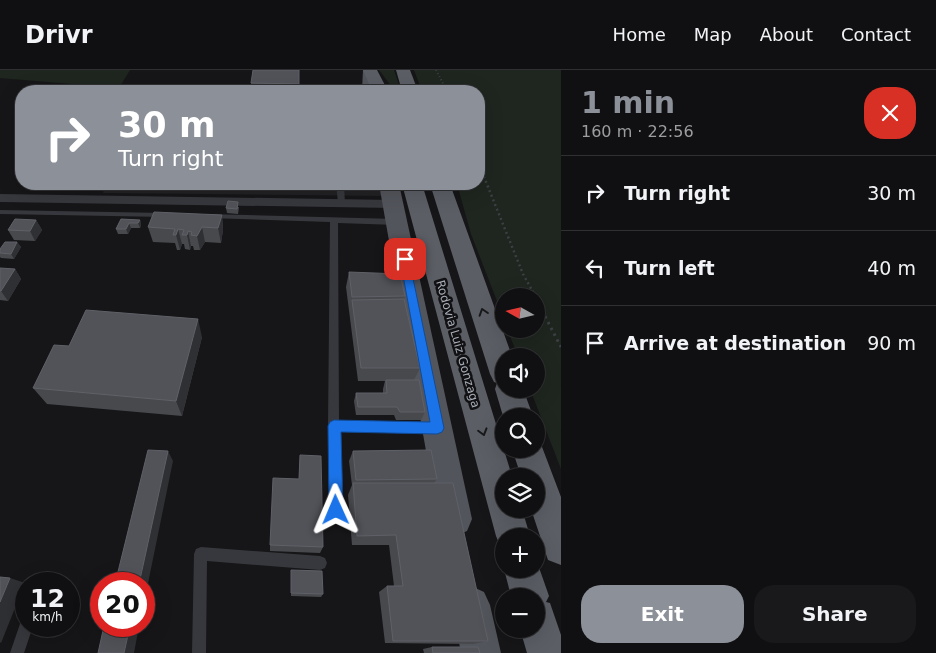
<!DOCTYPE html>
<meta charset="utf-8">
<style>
:root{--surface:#101012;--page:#19191b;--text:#f1f3f6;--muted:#9c9d9f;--line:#303032;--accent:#8c9099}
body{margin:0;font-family:"DejaVu Sans",sans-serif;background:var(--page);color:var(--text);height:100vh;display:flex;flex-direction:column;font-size:19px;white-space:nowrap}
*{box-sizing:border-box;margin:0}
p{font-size:16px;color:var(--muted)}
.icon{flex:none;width:28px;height:28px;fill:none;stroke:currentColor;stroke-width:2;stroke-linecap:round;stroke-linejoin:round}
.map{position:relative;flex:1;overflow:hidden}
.drawer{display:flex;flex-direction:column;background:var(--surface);width:375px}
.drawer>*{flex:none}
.banner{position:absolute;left:15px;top:15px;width:470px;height:105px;border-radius:20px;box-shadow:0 5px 20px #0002,0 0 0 1px var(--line);background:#8c9099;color:#fff;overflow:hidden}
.needle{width:32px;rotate:278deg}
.fabs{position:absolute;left:495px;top:218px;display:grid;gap:10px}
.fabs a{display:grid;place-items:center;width:50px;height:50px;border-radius:50%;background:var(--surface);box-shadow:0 5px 20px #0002,0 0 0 1px var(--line);font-size:25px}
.speed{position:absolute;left:15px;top:502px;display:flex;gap:10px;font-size:25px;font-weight:700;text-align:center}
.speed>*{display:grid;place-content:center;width:65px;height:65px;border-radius:50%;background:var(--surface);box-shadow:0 5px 20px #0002,0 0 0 1px var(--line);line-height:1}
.speed small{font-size:12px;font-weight:400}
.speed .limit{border:8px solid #d22;background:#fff;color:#111}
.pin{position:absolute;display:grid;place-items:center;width:42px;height:42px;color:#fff;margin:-21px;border-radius:10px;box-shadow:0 2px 8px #0006}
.me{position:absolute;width:55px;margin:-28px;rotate:359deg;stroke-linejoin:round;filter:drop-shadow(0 0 4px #0008)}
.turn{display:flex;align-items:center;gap:18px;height:105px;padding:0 20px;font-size:22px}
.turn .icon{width:65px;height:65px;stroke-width:2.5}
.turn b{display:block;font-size:35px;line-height:42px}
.round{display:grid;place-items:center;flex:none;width:52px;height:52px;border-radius:20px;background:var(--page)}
.headline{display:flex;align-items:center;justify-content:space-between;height:85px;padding:0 20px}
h1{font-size:30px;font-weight:600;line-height:38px;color:var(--accent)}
.cta{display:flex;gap:10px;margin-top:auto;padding:10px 20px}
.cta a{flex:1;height:58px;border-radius:20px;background:var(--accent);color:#fff;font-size:20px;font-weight:600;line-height:58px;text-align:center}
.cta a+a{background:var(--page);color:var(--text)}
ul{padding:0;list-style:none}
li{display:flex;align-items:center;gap:15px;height:75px;padding:0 20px;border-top:1px solid var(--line)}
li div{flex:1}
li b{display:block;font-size:19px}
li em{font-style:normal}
header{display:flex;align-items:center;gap:30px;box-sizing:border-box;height:70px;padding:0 25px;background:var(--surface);border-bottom:1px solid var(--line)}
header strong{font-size:24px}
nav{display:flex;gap:28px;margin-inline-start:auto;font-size:18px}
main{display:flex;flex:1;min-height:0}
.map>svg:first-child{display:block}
.built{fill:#222225}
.green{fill:#1e261f}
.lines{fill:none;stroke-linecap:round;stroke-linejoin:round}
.path-far2{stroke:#3d3f44;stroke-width:2;stroke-dasharray:1 2.5;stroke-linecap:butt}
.path-far1{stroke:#3d3f44;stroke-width:2.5;stroke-dasharray:2 3;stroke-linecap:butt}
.path{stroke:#3d3f44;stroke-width:3;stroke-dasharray:2.5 4;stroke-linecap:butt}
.service{fill:#37383d;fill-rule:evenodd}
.minor{fill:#37383d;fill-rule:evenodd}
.primary{fill:#53555c;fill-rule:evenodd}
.trunk{fill:#5b5e65;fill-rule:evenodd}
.wall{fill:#47494d}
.shaded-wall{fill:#2f3033}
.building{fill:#525359;stroke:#5f6168}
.oneway{stroke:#18191b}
.route{fill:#1a73e8;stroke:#114b97}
.labels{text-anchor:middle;stroke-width:5;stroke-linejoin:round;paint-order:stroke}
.street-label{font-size:12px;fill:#a8adb8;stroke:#111113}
</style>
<header>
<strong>Drivr</strong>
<nav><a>Home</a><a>Map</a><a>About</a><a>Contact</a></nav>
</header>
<main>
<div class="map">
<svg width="561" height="583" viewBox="0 0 561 583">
<rect width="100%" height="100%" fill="#161618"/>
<path class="built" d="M106,114H383L387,126L103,123Z"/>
<g class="green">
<path d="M0,0H130L119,18L0,8Z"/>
<path d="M379,0H394L401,21H395Z"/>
<path d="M414,0H561V399L530,319H536V286H518L507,259H536V226H504V249L471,164L457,114H479V21H422Z"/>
</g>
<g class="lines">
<g class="path-far2">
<path d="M436,0L447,21"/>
<path d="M479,95L480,98"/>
</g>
<path class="path-far1" d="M480,97L523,204L533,222"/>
<g class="path">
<path d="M532,221L535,226"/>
<path d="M536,229L561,277"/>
</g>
<g class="service">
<path d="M336,114H344L345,135H342L338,133Z"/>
<path d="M0,140L166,143L170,145L166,147L0,144Z"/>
<path d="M205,144L397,149L401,152L397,155L338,153L339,351L434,353L438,354L440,358L438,362L434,363L340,361L342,440L340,444L336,446L332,444L330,440L328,356L330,152L208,148H205Z"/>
<path d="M201,477L320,486L325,488L327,493L325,498L320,500L207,491L206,583H192L194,484L196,479Z"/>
<path d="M42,502L47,504L49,509L48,514H34L37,504Z"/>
<path d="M26,549V556H33L24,583H10L21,551Z"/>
</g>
<path class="minor" d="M0,124L394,130L399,131L401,134L399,137L394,138L0,132Z"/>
<g class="primary">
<path d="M363,0H377L378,21H362Z"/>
<path d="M379,114H399L472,449L467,461L455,466L443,461L438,449Z"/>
<path d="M471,516L484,522L490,535L501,583H461L452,535L458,522Z"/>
</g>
<g class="trunk">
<path d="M363,0H377L388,21H372Z"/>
<path d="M396,0H410L418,21H402Z"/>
<path d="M402,114H422L512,406H504V439H522L530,466H504V480L501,478L496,466Z"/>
<path d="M430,114H450L512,286H504V319H523L533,346H503L495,319L497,313L494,312L490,304Z"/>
<path d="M536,368L539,369L561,427V495L548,490L531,439H536V406H521L512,379H536Z"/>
<path d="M536,489L549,526L546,532L550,533L561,565V583H527L520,559H536V526H511L504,499H536Z"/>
</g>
</g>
<g class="wall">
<path d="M299,0V21H251V13Z"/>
<path d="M116,114H241V115Z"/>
<path d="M239,137L238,144L227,143L226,138Z"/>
<path d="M222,145L223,160L221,173L205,172L200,180H194L193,176H191L190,180L185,179L184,174H182L180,180H177L175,173L153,172L148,157Z"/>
<path d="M121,149L140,150L141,155L140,158H131L128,164H118L116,159Z"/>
<path d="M36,150L42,160L35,171L14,170L8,160Z"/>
<path d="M17,172L21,177L14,189L1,188L0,187V179Z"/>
<path d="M0,198L15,199L21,209L8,231L0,230Z"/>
<path d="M349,202L405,226L404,229L420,298L414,310L425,342L421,350H396L394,345H356L354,331L356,323H383V319L385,311H358L346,217Z"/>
<path d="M202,267L182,346L47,334L33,318L69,276Z"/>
<path d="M353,381L437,409L434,413L488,571L473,574L385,573L379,522L387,516H394L389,475H352L348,425L352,415L349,391Z"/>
<path d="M300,385L323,477L320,483L270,481V475L299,409Z"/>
<path d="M291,504L323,524L321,527L291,526Z"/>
<path d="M432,577L480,583H424L423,579Z"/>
</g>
<g class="shaded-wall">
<path d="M222,145L223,160L221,173L218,158Z"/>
<path d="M36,150L42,160L35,171L30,161Z"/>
<path d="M140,150L141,155L140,158L138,153Z"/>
<path d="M129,153L131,158L128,164L126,159Z"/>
<path d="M202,157L205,172L200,180L197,166Z"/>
<path d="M178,159L182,174L180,180L176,165Z"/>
<path d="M188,161L191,176L190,180L187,165Z"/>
<path d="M17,172L21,177L14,189L11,184Z"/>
<path d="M15,199L21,209L8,231L1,221Z"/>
<path d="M198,249L202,267L182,346L176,331Z"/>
<path d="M168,381L173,391L144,533V514H139Z"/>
<path d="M10,508L25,513L1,573L0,572V532Z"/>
<path d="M130,556H139L134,583H124Z"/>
</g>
<g class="building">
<path d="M253,0H299V14L251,13Z"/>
<path d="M228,131L238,132L237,139L226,138Z"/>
<path d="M154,142L222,145L218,158L202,157L197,166L191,165L192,162L188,161L187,165H182L184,160L178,159L176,165H173L175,159L148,157Z"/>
<path d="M15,149L36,150L30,161L8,160Z"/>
<path d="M121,149L140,150L138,153H129L126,159H116Z"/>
<path d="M5,172H17L11,184L0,183V179Z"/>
<path d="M0,198L15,199L1,221H0Z"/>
<path d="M349,202L400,204L405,226L352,227Z"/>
<path d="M404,229L420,298H361L352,230Z"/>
<path d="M86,240L198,249L176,331L33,318L54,275L69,276Z"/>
<path d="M386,310H419L425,342H400L397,337H358L356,323H387Z"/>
<path d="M148,380L168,381L139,514H115Z"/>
<path d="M431,380L437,409L356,410L353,381Z"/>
<path d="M300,385L321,386L323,477L270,475L273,408L299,409Z"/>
<path d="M353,413H453L488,571H393L387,516H403L396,465L357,466Z"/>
<path d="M291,500L322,501L323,524L291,523Z"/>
<path d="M0,507L10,508L0,532Z"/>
<path d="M104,556H130L124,583H98Z"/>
<path d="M432,577H478L480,583H433Z"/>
</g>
<defs><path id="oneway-chevron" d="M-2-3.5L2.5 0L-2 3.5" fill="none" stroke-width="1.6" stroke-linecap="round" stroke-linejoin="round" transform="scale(1.25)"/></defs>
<g class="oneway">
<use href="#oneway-chevron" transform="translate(483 242) rotate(-108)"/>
<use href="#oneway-chevron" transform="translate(483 362) rotate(74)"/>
</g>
<path class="route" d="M405,186L409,189L444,358L442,362L437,364L341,362L343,440L341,445L336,447L331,445L329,440L328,356L330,352L334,350L430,352L400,189Z"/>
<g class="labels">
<g class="street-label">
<text transform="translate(458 274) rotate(74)" y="4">Rodovia Luiz Gonzaga</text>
</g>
</g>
</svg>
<div class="fabs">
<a><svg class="needle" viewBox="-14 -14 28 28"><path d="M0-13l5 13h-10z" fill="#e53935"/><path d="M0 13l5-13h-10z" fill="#9c9d9f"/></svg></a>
<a><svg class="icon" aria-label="sound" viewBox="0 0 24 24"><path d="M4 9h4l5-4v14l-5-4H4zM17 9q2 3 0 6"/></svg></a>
<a><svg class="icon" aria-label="search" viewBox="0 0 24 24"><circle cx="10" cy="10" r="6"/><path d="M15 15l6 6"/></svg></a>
<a><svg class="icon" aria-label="layers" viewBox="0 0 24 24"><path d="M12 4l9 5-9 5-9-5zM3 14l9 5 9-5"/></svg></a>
<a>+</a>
<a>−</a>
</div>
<div class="speed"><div>12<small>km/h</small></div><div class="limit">20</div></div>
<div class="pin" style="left:405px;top:189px;background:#d93025"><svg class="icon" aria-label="arrive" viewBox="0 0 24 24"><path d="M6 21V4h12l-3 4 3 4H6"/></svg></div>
<svg class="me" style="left:336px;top:440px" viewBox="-20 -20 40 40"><path d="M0-17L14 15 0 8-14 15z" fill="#1a73e8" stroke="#fff" stroke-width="4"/></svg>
<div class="banner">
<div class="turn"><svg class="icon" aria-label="right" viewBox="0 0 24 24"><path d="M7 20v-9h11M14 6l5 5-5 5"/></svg><div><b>30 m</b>Turn right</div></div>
</div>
</div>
<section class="drawer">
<div class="headline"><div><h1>1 min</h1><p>160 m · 22:56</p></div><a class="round" style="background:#d93025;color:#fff"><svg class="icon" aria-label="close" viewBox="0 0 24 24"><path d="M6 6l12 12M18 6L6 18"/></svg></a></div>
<ul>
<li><svg class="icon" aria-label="right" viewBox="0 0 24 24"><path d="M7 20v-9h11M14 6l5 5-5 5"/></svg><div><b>Turn right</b></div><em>30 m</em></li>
<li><svg class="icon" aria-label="left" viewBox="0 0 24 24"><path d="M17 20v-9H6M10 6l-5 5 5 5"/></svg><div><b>Turn left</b></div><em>40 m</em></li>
<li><svg class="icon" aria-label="arrive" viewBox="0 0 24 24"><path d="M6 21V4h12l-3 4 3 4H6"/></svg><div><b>Arrive at destination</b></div><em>90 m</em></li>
</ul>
<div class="cta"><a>Exit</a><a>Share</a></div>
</section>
</main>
